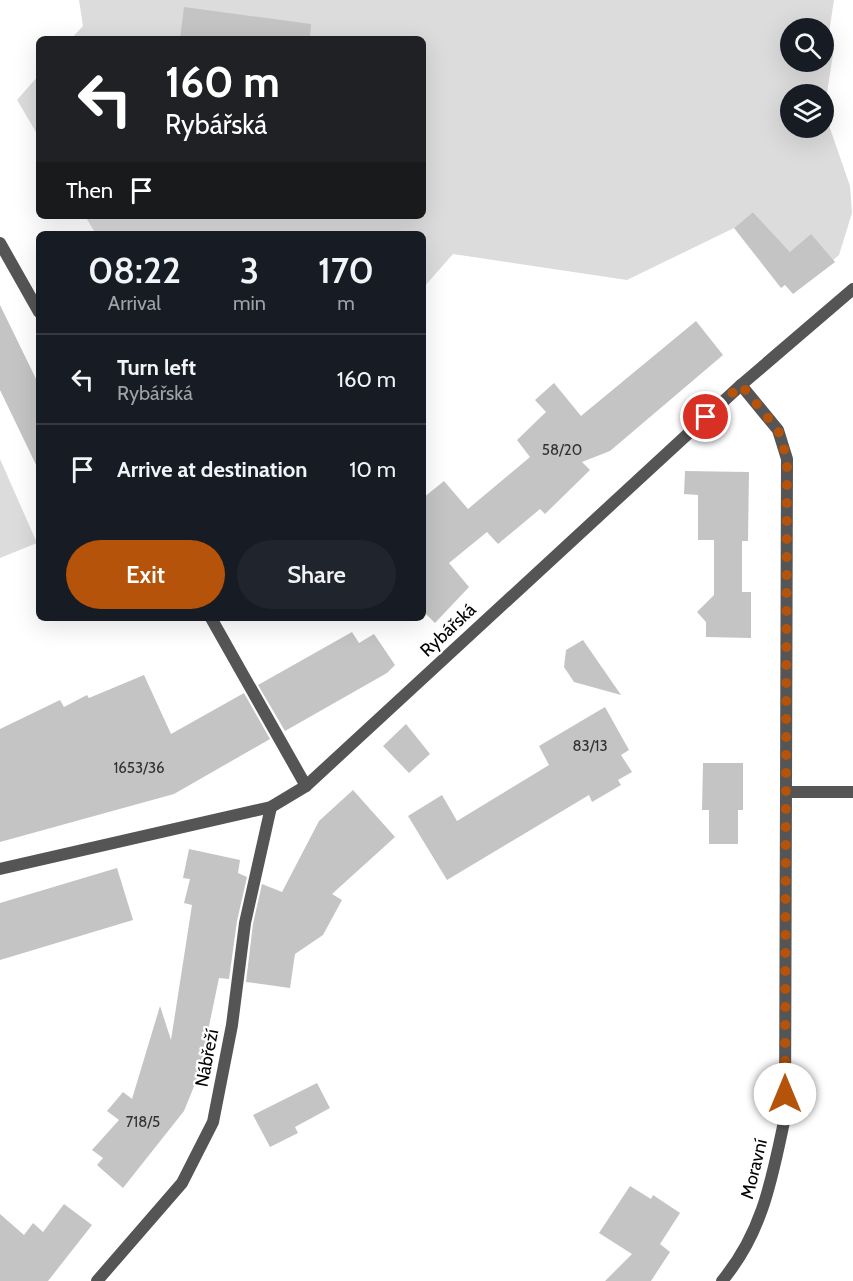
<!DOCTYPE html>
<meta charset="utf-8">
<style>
:root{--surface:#171b24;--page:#20242c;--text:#f1f3f6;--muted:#9ea1a6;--line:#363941;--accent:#b45309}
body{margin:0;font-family:Cabin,sans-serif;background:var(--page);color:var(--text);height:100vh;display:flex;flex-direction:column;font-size:22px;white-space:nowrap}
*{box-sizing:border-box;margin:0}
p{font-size:20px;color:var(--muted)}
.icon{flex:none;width:33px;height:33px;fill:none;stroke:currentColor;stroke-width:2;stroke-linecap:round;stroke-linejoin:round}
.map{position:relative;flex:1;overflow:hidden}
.drawer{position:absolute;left:36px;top:231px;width:390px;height:390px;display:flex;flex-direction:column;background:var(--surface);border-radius:9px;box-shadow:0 6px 24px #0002}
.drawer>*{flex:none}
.hud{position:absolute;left:36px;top:36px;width:390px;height:183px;border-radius:9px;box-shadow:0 6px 24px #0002;background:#202124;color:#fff;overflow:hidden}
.controls{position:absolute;left:780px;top:18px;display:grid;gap:12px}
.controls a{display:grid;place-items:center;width:54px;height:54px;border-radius:50%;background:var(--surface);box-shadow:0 6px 24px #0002;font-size:30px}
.pin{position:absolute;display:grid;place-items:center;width:51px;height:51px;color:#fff;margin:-26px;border:3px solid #fff;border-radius:50%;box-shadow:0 2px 6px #0007}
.me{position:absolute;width:66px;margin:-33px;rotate:0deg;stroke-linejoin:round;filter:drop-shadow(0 0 4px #0008)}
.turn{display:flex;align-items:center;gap:21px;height:126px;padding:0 30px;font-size:27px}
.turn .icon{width:78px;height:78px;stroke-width:2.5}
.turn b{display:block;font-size:42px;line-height:51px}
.then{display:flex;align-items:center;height:57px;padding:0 30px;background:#0003;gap:12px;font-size:22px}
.eta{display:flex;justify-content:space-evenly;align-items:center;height:102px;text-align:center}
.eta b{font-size:36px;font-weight:600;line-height:42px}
.cta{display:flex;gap:12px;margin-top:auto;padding:12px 30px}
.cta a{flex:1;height:69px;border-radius:36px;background:var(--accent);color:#fff;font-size:24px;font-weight:600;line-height:69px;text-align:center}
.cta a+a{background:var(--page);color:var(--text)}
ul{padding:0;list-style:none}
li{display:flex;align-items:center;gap:18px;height:90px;padding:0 30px;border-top:2px solid var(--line)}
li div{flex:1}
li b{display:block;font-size:22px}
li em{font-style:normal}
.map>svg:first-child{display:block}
.green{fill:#dcdcdc;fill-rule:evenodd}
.building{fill:#c4c4c4}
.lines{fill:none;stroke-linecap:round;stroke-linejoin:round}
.lane{stroke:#555;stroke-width:12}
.street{stroke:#555;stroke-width:12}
.route{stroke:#b45309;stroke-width:10;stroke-dasharray:0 18}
.labels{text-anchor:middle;stroke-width:4.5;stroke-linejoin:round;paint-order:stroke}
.number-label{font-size:15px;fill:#313131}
.street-label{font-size:18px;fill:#000;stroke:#fff}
</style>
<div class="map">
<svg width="853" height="1281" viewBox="0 0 853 1281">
<rect width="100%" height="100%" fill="#fff"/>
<g class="green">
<path d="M79,0H834L827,46L834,48L826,99H824V94H790V128H824V111L850,186L852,213L839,255L813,277L753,212L734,228L627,280L453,254L423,288V234H96L85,216H423V39H71L83,26ZM790,28H824V62H790Z"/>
<path d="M39,75V137L17,100Z"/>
<path d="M0,459L37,543L0,558Z"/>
</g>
<g class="building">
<path d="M184,7L311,24L310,39H180Z"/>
<path d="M753,212L790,252L811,234L835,262L793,294L785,285L781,288L734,228Z"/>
<path d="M0,305L39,385V471L0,390Z"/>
<path d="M696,321L723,355L610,451L582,462L590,470L545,514L540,509L498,544L487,532L449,563L469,587L435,623L423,611V498L444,481L468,509L530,457L517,440L546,412L535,400L554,383L581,416Z"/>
<path d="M685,471L749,472L748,541H742V592H751V638L706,637V622L697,612L714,595V540H698V495L684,494Z"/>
<path d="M352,632L359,643L374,634L395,665L387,673L285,731L258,685Z"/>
<path d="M583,640L621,695L574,682L564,667L566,650Z"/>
<path d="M144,675L171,734L244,693L270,739L174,794L0,842V729L60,700L64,707L87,695L89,698Z"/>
<path d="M605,707L629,750L621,755L632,772L618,780L621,785L592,802L589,795L447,880L408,816L442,795L457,821L549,765L539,746Z"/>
<path d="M406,724L430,754L409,773L383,746Z"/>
<path d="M703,763H743V810H738V844H709V810H702Z"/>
<path d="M353,790L395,837L332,894L342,900L323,935L295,954L290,988L246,982L253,924L262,884L282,892L319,821Z"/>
<path d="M189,849L240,860L238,873L247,877L237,921L229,979L219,978L199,1074L184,1111L123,1188L97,1165L103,1158L92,1150L119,1120L107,1111L123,1092L132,1099L160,1006L171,1040L192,905L184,903L190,879L183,878Z"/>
<path d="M117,868L133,920L0,960V903Z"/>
<path d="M317,1083L330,1108L295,1127L298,1133L270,1147L253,1115Z"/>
<path d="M630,1186L651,1199L653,1195L680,1213L660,1244L670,1252L651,1281H605L632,1254L599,1233Z"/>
<path d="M64,1204L92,1225L48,1281H0V1214L24,1235L33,1223L43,1232Z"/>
</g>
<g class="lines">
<g class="lane">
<path d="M0,243L39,312"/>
<path d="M211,618L306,786"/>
</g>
<g class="street">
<path d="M786,792H853"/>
<path d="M0,869L271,807L306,786L741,385L853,289"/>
<path d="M97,1281L182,1183L213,1122L232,1025L245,923L271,807"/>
<path d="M722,1281C763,1232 772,1178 785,1117L787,459L778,430L741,385"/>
</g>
</g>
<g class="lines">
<path class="route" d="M706,417L741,385L778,430L787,459L785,1094"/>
</g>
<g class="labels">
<g class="number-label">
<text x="562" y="455">58/20</text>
<text x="590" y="751">83/13</text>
<text x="139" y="773">1653/36</text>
<text x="143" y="1127">718/5</text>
</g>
<g class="street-label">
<text transform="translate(448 630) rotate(-43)" y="6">Rybářská</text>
<text transform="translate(207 1058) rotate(-79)" y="6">Nábřeží</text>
<text transform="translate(754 1169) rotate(-76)" y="6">Moravní</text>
</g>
</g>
</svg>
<div class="controls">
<a><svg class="icon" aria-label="search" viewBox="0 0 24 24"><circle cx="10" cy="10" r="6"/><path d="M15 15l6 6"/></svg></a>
<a><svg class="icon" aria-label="layers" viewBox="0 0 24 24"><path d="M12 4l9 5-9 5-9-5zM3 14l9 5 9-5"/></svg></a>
</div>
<div class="pin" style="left:706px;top:417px;background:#d93025"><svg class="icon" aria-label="arrive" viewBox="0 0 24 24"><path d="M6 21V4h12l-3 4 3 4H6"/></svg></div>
<svg class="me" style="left:785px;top:1094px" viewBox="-20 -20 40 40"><circle r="19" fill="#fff"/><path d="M0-13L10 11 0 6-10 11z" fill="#b45309"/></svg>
<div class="hud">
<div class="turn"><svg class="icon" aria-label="left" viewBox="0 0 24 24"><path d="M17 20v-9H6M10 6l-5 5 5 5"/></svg><div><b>160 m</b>Rybářská</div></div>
<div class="then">Then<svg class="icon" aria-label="arrive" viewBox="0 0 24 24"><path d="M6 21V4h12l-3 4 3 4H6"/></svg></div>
</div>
<section class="drawer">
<div class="eta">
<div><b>08:22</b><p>Arrival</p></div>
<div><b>3</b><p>min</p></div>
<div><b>170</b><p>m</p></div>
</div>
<ul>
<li><svg class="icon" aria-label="left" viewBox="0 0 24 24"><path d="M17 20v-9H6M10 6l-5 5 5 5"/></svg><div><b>Turn left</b><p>Rybářská</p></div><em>160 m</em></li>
<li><svg class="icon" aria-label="arrive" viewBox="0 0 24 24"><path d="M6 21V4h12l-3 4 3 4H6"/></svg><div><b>Arrive at destination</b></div><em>10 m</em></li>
</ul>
<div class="cta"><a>Exit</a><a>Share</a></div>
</section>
</div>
